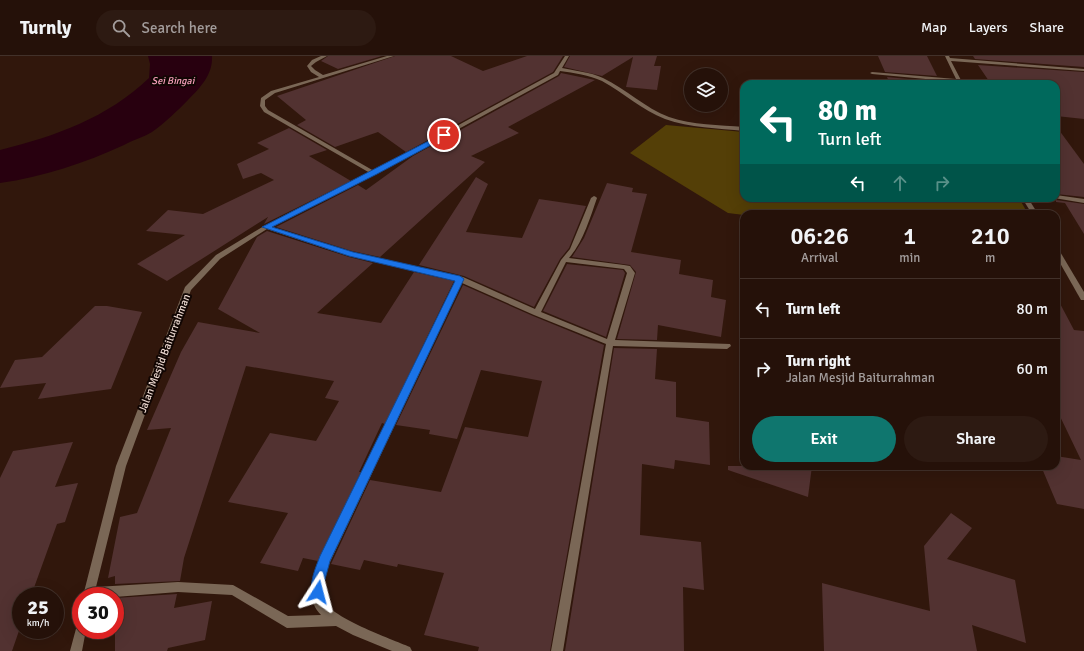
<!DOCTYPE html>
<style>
:root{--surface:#251109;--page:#2d1a12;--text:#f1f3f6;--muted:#a39d9c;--line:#42312a;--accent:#0f766e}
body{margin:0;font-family:Signika,sans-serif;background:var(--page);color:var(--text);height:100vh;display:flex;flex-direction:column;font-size:15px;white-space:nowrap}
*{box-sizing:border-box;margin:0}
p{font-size:13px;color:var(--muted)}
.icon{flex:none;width:22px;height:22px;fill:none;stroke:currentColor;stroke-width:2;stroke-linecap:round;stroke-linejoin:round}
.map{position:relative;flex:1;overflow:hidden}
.side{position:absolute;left:740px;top:154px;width:320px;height:260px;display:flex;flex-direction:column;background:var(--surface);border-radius:12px;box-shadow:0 4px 16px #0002,0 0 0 1px var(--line)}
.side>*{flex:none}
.hud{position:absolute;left:740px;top:24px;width:320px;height:122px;border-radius:12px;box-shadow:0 4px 16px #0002,0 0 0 1px var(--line);background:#00695c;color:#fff;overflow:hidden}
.buttons{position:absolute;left:684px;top:12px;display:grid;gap:8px}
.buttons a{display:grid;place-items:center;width:44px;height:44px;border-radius:50%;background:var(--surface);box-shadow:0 4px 16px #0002,0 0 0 1px var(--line);font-size:20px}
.speed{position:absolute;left:12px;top:531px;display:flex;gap:8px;font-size:20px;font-weight:700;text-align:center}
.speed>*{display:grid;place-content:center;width:52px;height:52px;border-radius:50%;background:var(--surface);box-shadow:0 4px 16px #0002,0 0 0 1px var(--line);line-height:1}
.speed small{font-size:10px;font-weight:400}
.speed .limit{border:6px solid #d22;background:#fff;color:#111}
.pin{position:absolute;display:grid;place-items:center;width:34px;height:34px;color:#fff;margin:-17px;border:2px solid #fff;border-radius:50%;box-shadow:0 1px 4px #0007}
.me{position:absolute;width:44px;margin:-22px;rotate:9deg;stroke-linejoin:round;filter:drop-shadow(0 0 3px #0008)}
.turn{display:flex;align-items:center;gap:14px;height:84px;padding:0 12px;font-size:18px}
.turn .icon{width:52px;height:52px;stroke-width:2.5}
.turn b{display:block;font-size:28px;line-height:34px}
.lanes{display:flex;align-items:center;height:38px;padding:0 12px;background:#0003;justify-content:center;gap:20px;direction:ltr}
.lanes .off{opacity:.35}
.eta{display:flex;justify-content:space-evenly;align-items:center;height:68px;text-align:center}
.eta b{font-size:24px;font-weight:600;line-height:28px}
.action{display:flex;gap:8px;margin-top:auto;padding:8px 12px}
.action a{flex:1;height:46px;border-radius:24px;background:var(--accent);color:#fff;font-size:16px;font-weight:600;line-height:46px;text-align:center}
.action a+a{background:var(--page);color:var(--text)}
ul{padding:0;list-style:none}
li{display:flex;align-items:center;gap:12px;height:60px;padding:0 12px;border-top:1px solid var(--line)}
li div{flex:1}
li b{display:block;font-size:15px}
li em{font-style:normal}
header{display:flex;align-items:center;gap:24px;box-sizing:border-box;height:56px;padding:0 20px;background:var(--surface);border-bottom:1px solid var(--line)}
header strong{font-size:19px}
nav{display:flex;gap:22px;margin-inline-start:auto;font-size:14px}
.search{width:280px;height:36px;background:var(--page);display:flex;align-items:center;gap:10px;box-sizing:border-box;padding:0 14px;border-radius:22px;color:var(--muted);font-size:15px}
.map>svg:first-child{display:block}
.green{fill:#543f07}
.water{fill:#28000f}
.building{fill:#523231}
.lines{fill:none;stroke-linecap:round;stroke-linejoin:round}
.street{fill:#7a6756;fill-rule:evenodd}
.route{fill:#1a73e8;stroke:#114b97}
.labels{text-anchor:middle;stroke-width:4;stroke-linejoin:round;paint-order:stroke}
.far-water-label{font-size:10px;font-style:italic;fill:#f8a1bc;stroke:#110603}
.street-label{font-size:11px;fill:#ecd9d1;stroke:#110603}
</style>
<header>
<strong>Turnly</strong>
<div class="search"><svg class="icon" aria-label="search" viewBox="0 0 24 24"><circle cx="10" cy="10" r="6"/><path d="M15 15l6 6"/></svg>Search here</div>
<nav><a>Map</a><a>Layers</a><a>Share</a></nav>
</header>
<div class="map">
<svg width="1084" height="595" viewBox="0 0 1084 595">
<rect width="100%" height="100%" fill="#31170c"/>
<path class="green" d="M666,69L744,76V142H1019L1028,158L744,159L728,157L630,97Z"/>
<path class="water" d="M148,0H212C213,18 201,31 188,44C177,55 165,67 152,76C144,81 133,84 124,89C85,107 43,121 0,127V94C56,80 107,62 149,22L150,8Z"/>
<g class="building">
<path d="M328,0H382L338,13L321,5Z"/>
<path d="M395,0H451L483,15L527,0H563L553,16L406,96L378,76L335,91L297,69L306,64L277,40Z"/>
<path d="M570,0H657L654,10H661L657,34L626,31L633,1L602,20L564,11Z"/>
<path d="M878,0H927L937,20L885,16Z"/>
<path d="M973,0H1084V11L975,3Z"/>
<path d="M978,9L1084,16V63L1056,60V28H991Z"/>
<path d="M561,17L595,24L508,71L519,77L471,100L485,106L380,201L352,195L276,171L358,129L366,134L413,100L559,20Z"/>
<path d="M887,21L940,26L941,28H890Z"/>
<path d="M1056,70L1084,108V141L1056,138Z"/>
<path d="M289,72L327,94L309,100L351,125L264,168L268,161L167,225L137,208L185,179L146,175L168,154L203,158L274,124L261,117L243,123L237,108L269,93L257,87Z"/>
<path d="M476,121L488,128L466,176L522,182L539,143L586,150L569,192L560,203L534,251L464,220L419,209Z"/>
<path d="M607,127L633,132L632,136L647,138L631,196L681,204L679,218L713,224L711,241L726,244L721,281L658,269L657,284L617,283L636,216L630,209L572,201L584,182Z"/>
<path d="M1056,144L1084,148V178L1065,147L1056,146Z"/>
<path d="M267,175L349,201L373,207L317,257L381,267L414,216L454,225L385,368L382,367L359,416H361L318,505L303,502L298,515L260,507L288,457L228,446L270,377L316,385L339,345L325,342L334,325L246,310L184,502L180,525L115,528V520L108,522L120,461L137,457L171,372L147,374L181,296L198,266L260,277L218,253L257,181Z"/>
<path d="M567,208L623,214L625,217L606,281L543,255Z"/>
<path d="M463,229L533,260L604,289L550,595H478L479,591L424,579L444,517L398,508L397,511L364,504L360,514L331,508L370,424L441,436L465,371L528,381L542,325L481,314L457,383L429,378L430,374L396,369Z"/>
<path d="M1056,240L1074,274L1084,275V453L1057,448L1041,410H1056V400L1081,404L1056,352Z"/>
<path d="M95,250H107L142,256L111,333L38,343L46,327L0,332L15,304L42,301Z"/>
<path d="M614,292L657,293L655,323L676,326V361L709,366L710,409L675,404L674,413L642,408L640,479L701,486L704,534L683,531L684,595H565Z"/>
<path d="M73,386L55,431L78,427L65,466L57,468L31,540H21V569L12,595H0V422L13,395Z"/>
<path d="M728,410H812L808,441L728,414Z"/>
<path d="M951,457L972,472L947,503L1015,524L1026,587L972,569L977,595H824L822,527L930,555L924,490Z"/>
<path d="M177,538L174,552L212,545L205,584L168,592L167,595H115V542Z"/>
</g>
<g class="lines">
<g class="street">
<path d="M321,0H327L316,6L311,10L315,14L323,19L387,0H394L275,37L265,44V50L268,54L374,115L554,17L565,0H569L562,12C576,15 590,16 603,22C626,33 645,52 669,61C693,69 719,69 744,71V75C718,72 690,72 665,63C642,54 624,37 602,25C589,19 574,17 560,15L558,19L376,118L272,171L352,196L463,221L535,253L561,204L570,193L591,142L594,140L596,141L597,142C590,162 583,186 569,202L624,209L630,210L635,217L615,284L730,288L731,290L727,293L613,290L563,595H551L606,288L534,259L462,227L330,506C326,516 319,531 322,542C328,561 392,583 410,591L412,595H392L353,579L336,570L287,572L232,539L178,536L115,541L83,540L116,410L185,231L216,199L264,170L370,117L264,56L260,50L261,42L271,35L319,21L311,16L307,10L312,4ZM267,173L349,200L456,224L320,504C313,523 305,543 321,559L288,560L233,529L178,526L96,531L126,410L191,234L220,203ZM566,206L624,213L627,217L607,283L541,256Z"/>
<path d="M945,0H949L950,2L1084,13V15L951,5L963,28H959L958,26L872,18L870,17L872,16L956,23Z"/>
<path d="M1056,139L1084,143V147L1054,142H1056Z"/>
<path d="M1022,142H1028L1038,158H1032Z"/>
<path d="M1056,192L1059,194L1084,236V244H1081L1056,200Z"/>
<path d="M81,567V574H86L82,595H70L77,569Z"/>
</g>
</g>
<path class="route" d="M444,77L447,79L446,81L377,118L272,171L353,196L460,220L464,223L330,505L324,527V536L322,540L318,542L313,540C308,528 316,511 320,500L455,225L349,200L262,171Z"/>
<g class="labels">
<g class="far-water-label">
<text x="173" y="28">Sei Bingai</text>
</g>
<g class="street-label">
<text transform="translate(164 297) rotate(-69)" y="4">Jalan Mesjid Baiturrahman</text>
</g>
</g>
</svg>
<div class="buttons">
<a><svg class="icon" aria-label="layers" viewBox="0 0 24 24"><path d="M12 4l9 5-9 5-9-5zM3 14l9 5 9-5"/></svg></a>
</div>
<div class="speed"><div>25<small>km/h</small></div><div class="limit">30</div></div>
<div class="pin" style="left:444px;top:79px;background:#d93025"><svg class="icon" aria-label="arrive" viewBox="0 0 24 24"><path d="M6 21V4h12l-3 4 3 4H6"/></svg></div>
<svg class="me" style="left:318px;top:536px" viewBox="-20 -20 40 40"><path d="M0-17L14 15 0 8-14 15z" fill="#1a73e8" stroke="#fff" stroke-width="4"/></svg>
<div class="hud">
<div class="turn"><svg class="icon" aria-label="left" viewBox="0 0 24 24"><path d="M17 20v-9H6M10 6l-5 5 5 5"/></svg><div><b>80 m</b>Turn left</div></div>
<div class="lanes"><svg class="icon" aria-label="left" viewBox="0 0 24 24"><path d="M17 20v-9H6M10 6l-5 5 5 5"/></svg><svg class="icon off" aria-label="ahead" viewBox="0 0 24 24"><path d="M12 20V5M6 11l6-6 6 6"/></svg><svg class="icon off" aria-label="right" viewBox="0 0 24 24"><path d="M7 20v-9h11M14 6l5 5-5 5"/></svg></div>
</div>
<section class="side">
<div class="eta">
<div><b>06:26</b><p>Arrival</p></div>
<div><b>1</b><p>min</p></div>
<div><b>210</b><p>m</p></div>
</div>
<ul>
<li><svg class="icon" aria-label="left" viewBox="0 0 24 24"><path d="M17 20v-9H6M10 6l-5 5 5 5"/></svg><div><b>Turn left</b></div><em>80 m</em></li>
<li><svg class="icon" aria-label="right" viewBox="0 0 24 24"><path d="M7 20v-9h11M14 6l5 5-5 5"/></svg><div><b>Turn right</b><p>Jalan Mesjid Baiturrahman</p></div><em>60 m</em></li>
</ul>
<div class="action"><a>Exit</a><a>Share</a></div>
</section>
</div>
